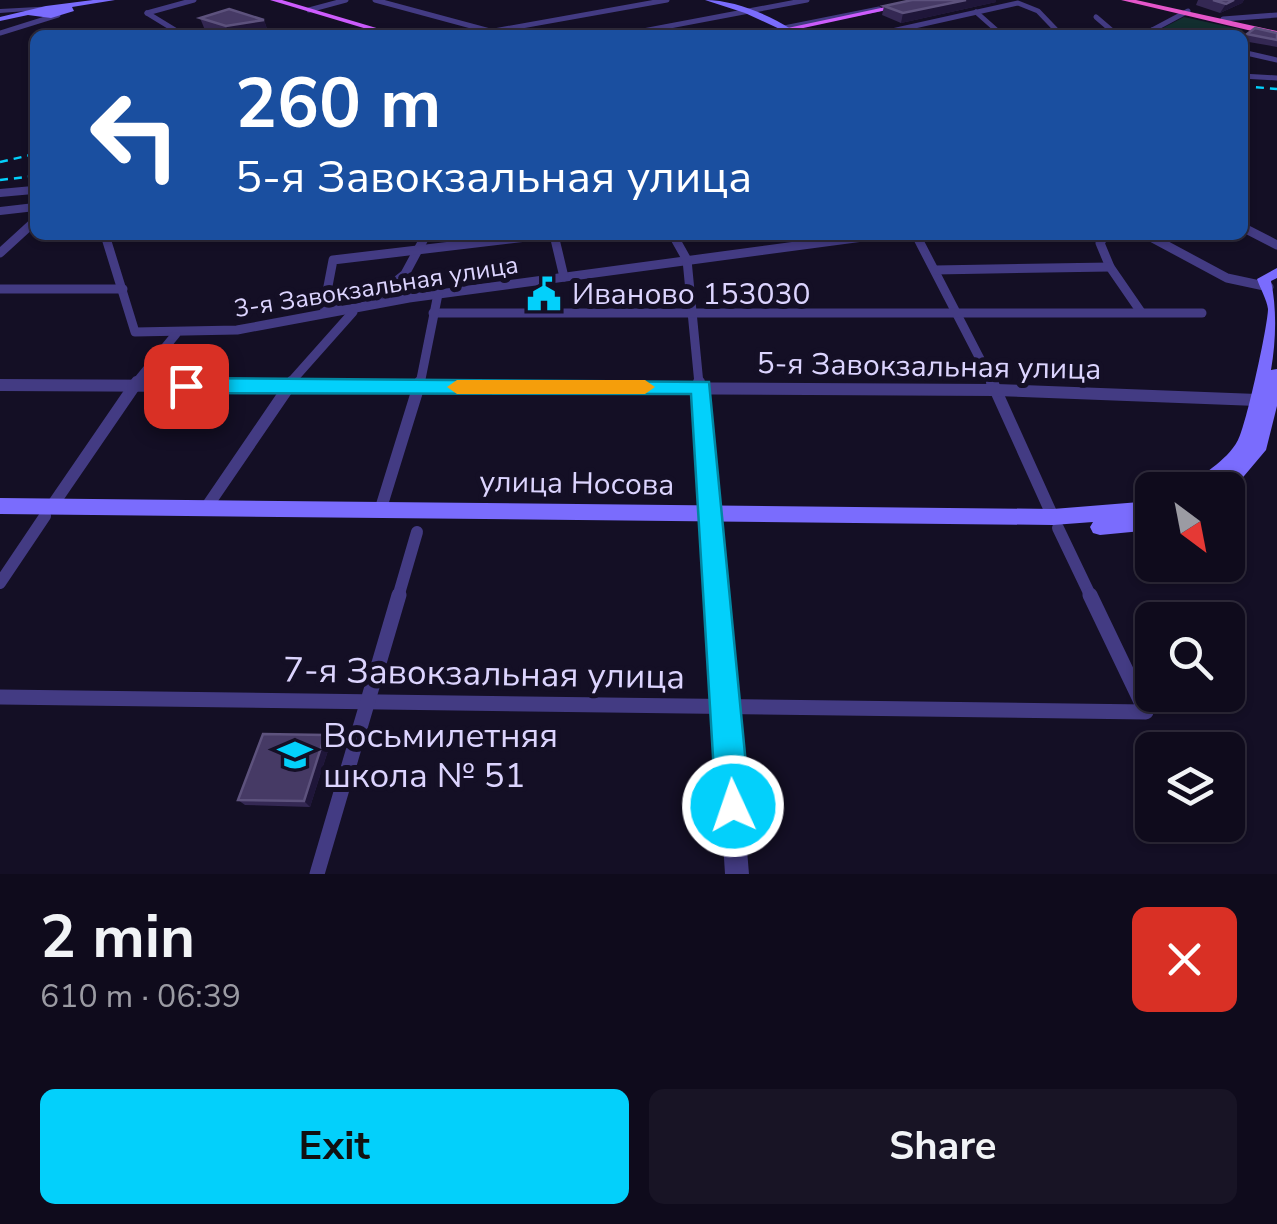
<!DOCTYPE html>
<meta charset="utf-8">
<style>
:root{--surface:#0f0b1c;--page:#181425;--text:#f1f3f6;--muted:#9b9ba3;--line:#2f2b3b;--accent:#03d0fb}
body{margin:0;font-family:"Nunito Sans",sans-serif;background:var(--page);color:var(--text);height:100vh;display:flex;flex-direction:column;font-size:38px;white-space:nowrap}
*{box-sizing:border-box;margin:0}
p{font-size:32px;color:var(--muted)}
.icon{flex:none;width:55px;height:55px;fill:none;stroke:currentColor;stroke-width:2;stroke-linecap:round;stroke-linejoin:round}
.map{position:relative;height:874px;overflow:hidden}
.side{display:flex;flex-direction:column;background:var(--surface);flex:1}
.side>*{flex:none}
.top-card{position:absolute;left:30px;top:30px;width:1218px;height:210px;border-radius:15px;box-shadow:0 2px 8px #0004,0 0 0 2px var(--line);background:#1a4fa0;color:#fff;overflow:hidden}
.needle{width:65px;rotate:148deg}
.fabs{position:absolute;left:1135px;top:472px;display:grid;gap:20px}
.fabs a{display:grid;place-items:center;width:110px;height:110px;border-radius:15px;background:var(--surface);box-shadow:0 2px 8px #0004,0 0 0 2px var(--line);font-size:50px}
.pin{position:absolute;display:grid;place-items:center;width:85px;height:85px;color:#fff;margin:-42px;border-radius:20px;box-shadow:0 5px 15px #0006}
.me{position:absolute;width:110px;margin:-55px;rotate:357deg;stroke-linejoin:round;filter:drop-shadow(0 0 8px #0008)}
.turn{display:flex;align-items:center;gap:35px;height:210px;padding:0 40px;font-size:45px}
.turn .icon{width:130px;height:130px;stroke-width:2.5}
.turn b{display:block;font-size:70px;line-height:85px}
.round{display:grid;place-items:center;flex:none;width:105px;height:105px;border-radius:15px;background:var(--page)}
.summary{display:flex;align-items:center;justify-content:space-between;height:170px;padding:0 40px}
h1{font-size:60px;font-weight:700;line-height:75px}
.button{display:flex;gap:20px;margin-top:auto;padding:20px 40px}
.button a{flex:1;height:115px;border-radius:15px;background:var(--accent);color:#111;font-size:40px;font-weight:700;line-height:115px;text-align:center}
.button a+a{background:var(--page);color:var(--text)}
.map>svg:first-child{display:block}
.green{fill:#122e2f}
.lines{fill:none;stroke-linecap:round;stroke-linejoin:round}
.minor-far4{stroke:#433b83;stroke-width:5}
.minor-far3{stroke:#433b83;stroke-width:8}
.minor-far2{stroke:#433b83;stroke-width:9}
.minor-far1{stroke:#433b83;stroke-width:12}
.minor{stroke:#433b83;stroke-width:15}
.tertiary{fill:#433b83;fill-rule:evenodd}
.secondary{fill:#7a6cfd;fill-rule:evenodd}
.primary{fill:#cd5cfd;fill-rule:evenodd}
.trunk{fill:#e556ca;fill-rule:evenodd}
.rail{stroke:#03d0fb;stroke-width:2.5;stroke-dasharray:8 6;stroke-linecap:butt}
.wall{fill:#342853}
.shaded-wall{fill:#1f1639}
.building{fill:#463a65;stroke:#5d527d;stroke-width:2.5}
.route{fill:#03d0fb;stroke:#0287a3;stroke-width:2.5}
.slow{fill:#f59e0b}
.labels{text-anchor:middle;stroke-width:10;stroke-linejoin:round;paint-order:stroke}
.far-street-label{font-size:25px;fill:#dcd4fe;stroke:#140f25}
.poi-label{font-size:30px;fill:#dcd4fe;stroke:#140f25;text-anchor:start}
.street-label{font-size:30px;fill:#dcd4fe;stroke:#140f25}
.near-street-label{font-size:35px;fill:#dcd4fe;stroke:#140f25}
.near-poi-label{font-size:35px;fill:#dcd4fe;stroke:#140f25;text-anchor:start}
</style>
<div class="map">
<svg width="1277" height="874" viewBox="0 0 1277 874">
<rect width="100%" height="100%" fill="#140f25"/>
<path class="green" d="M1184,17L1243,30C1224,43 1181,35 1159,30Z"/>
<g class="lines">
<g class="minor-far4">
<path d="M375,0L501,34"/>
<path d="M309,10L346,0"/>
<path d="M976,12L1002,35"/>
<path d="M147,13L194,0"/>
<path d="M147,13L183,35"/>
<path d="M1096,17L1117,35"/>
<path d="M1223,19L1277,15"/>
<path d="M784,28L879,9"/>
<path d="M1152,30L1172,35"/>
<path d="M494,31L667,0"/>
<path d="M0,33L58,15"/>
<path d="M363,35L370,32"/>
<path d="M622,35L807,0"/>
<path d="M874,35L1018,3L1038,11L1061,35"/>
<path d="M1143,35L1188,11"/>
<path d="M1242,52L1277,60"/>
<path d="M1242,76L1277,78"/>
</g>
<g class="minor-far3">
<path d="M0,193L33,190L35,200"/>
<path d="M0,211L35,207"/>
</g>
<g class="minor-far2">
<path d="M1242,227L1277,245"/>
<path d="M105,235L135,332L237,330L409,298L878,235"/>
<path d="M554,235L564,277"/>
<path d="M673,235L687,260L699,384"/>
<path d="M916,235L993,384"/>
<path d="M1105,235L1100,243L1110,267L1141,312"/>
<path d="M1147,235L1227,278L1269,287"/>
<path d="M0,253L35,221"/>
<path d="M935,270L1110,267"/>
<path d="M0,289H123"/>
<path d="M369,303L405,274L426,235"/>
<path d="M339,309L324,307L333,260L543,235"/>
<path d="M433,313H1202"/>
<path d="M135,384L176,334"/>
<path d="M289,384L353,312"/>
<path d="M420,384L438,294"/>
</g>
<g class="minor-far1">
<path d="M699,382L711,514"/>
<path d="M992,382L1053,517"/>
<path d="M0,385L996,390L1257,400"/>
<path d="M52,506L137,382"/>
<path d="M206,508L292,382"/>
<path d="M380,511L420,382"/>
<path d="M1058,528L1091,597"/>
<path d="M0,583L45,516"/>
<path d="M398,597L417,532"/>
</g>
<g class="minor">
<path d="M0,697L1146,712L1090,595"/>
<path d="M317,874L399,595"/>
</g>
<g class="tertiary">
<path d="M56,6L54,9L0,13V9Z"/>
<path d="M712,518L718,520L720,525L749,874H725L704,525L706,520Z"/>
</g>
<g class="secondary">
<path d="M93,0H115L72,7L74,11L51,18L28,15L0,21V17L46,6Z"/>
<path d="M705,0C734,0 767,14 791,29L784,31L745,13Z"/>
<path d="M1277,268V278L1271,281C1277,309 1276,341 1271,370L1277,369V406L1266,450L1228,495V490H1188C1200,473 1226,463 1238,440C1246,426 1268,325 1268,309C1267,300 1260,288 1257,279Z"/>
<path d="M0,498L1053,509L1152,501V530L1100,535L1093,533L1090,527L1093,522L1053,525L0,514Z"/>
</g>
<g class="primary">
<path d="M270,0H282L400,35H387Z"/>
<path d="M918,0H933L771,35H755Z"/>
</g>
<path class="trunk" d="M1121,0H1136L1277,31V37Z"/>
<g class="rail">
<path d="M1242,86L1277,89"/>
<path d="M0,162L35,154"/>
<path d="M0,180L35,176"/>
</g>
</g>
<g class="wall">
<path d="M912,0H996V2L901,23L882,15L884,6Z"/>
<path d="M1198,0H1244L1242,3L1220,13L1196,5Z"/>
<path d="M200,18L264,20L269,35H207Z"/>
<path d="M1277,33V47L1243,41L1247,34Z"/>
<path d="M325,735L331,741L310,807L245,805L238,800Z"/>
</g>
<g class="shaded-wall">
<path d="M966,0H996V2L901,23L903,13Z"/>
<path d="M1234,0H1244L1242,3L1220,13L1226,4Z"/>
<path d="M264,20L269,35H229L226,26Z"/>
<path d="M325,735L331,741L310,807L304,801Z"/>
</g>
<g class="building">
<path d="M912,0H966L903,13L884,6Z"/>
<path d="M1213,0H1234L1226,4Z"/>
<path d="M229,9L264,20L226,26L200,18Z"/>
<path d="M1255,28L1277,33V40L1247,34Z"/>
<path d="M263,734L325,735L304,801L238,800Z"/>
</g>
<path class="route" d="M186,378L709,382L750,806L745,819L733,823L721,819L716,806L691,394L186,393L175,386Z"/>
<path class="slow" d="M457,380H645L655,387L645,394H457L447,387Z"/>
<defs>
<g id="civic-bare" transform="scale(2.7)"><path d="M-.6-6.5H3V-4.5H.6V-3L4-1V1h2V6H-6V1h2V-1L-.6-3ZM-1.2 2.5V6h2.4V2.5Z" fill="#03d0fb" stroke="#140f25" stroke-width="2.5" paint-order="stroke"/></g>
<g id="school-bare" transform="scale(2.7)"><path d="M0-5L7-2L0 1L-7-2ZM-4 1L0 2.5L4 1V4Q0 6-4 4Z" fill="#03d0fb" stroke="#140f25" stroke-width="2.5" paint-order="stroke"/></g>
</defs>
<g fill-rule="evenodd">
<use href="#civic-bare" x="544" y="294"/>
<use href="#school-bare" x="295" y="755"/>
</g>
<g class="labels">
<g class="far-street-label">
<text transform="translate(376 286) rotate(-9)" y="9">3-я Завокзальная улица</text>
</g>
<g class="poi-label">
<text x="572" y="304">Иваново 153030</text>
</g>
<g class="street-label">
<text transform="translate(929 366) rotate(1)" y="10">5-я Завокзальная улица</text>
<text transform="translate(577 483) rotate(1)" y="10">улица Носова</text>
</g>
<g class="near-street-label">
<text transform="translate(484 673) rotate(1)" y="12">7-я Завокзальная улица</text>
</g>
<g class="near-poi-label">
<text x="323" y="747">Восьмилетняя<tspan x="323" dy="40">школа № 51</tspan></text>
</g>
</g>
</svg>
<div class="fabs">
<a><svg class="needle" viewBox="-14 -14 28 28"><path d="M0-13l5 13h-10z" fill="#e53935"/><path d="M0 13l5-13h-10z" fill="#9b9ba3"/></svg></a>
<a><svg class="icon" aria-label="search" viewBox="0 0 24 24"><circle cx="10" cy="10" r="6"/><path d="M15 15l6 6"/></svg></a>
<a><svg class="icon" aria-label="layers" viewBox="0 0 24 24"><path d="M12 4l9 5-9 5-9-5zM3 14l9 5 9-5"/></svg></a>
</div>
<div class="pin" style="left:186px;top:386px;background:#d93025"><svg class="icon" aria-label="arrive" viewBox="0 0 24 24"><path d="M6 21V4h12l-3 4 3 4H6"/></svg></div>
<svg class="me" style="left:733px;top:806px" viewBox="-20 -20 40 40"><circle r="17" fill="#03d0fb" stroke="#fff" stroke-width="3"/><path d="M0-11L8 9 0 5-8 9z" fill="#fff"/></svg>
<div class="top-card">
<div class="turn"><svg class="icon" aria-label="left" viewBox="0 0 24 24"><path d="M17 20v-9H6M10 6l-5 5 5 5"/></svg><div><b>260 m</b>5-я Завокзальная улица</div></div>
</div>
</div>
<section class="side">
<div class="summary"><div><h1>2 min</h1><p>610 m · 06:39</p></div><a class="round" style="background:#d93025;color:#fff"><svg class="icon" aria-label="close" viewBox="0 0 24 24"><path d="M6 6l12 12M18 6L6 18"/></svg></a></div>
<div class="button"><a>Exit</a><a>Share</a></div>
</section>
